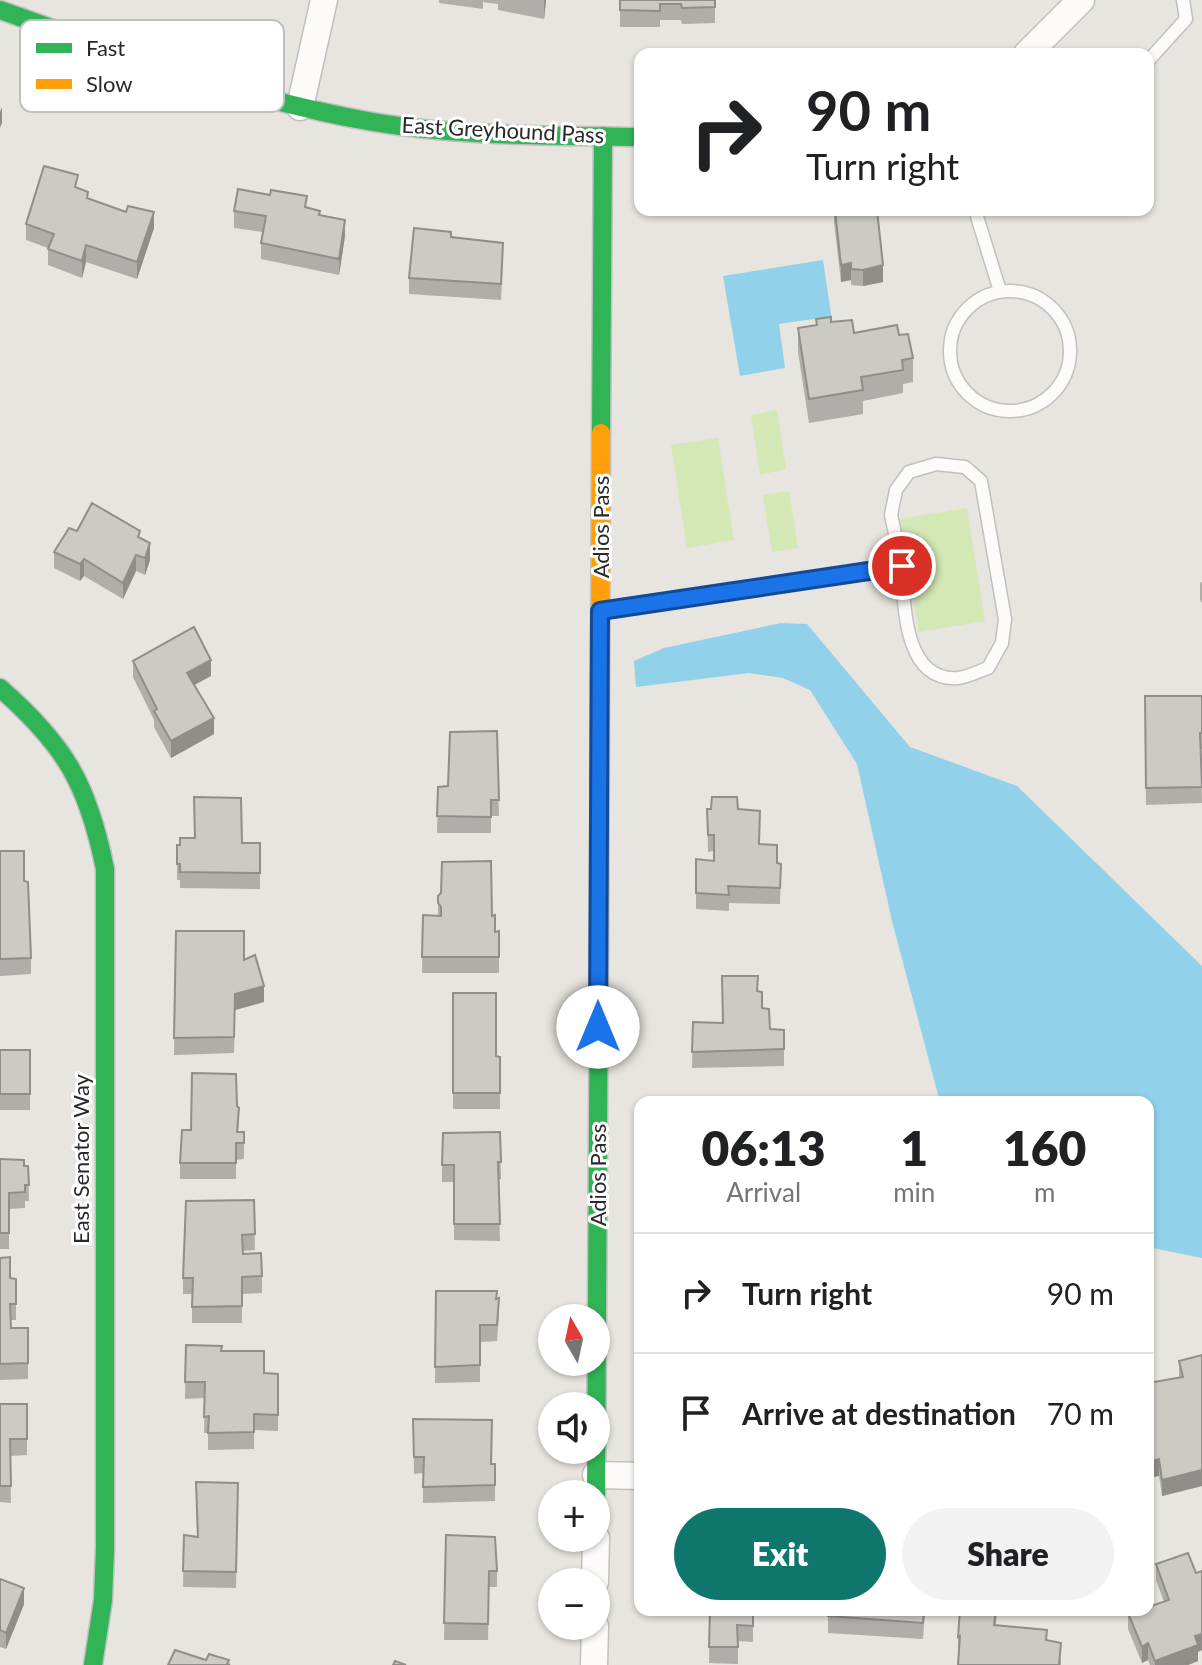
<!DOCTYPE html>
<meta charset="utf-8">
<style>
:root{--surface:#fff;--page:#f2f2f2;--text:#202124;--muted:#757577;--line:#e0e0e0;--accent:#0f766e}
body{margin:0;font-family:Lato,sans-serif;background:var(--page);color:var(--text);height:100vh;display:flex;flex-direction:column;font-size:30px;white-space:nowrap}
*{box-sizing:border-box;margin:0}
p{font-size:26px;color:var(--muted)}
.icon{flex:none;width:44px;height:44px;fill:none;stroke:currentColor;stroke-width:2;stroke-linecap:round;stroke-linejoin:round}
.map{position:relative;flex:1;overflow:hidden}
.details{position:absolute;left:634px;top:1096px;width:520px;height:520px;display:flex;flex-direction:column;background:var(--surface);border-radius:16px;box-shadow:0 2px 6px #0004}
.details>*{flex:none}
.banner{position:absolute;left:634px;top:48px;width:520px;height:168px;border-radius:16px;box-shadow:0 2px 6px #0004;background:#fff;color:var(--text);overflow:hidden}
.needle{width:52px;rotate:351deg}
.controls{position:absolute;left:538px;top:1304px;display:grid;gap:16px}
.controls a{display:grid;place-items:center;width:72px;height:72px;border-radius:50%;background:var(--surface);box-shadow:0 2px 6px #0004;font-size:40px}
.pin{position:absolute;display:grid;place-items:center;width:68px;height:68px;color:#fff;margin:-34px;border:4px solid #fff;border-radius:50%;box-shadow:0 2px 8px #0007}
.me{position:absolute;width:88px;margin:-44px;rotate:0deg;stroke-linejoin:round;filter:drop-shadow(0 0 6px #0008)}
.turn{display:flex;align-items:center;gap:28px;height:168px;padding:0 40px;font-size:36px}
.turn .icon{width:104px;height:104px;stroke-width:2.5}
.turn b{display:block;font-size:56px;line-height:68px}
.eta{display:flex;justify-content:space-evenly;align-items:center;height:136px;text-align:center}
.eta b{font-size:48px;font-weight:800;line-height:56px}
.primary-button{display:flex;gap:16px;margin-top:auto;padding:16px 40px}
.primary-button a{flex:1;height:92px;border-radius:48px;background:var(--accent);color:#fff;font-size:32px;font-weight:800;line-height:92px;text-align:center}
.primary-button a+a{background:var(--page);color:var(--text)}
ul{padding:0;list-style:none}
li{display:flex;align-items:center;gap:24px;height:120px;padding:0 40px;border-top:2px solid var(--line)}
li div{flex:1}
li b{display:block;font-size:30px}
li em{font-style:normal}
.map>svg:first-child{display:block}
.pitch{fill:#d4e8b5}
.water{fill:#91d1ea}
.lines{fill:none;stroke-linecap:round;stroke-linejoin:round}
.lane-casing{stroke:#c1c0c0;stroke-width:15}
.street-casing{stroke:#c1c0c0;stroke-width:29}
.fast-casing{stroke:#c1c0c0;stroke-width:21}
.slow-casing{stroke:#c1c0c0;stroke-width:21}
.lane{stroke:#fcfbfa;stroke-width:12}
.street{stroke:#fcfbfa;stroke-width:26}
.fast{stroke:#30b455;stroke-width:18}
.slow{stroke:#ff9f0a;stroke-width:18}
.wall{fill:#b0aeaa}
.shaded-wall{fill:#908d8b}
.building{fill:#cdcac6;stroke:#908d8b;stroke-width:2}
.route-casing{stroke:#114b97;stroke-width:20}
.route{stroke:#1a73e8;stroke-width:14}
.labels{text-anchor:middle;stroke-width:6;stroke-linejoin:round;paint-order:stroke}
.street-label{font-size:22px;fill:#292929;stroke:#fff}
.key{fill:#fff;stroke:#bfbfbf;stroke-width:2}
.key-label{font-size:22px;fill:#292929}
</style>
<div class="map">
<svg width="1202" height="1665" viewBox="0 0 1202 1665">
<rect width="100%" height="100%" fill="#e8e4df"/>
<g class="pitch">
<path d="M777,410L786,469L760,475L751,415Z"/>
<path d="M718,438L734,540L687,548L671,445Z"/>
<path d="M789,491L798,548L772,552L763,495Z"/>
<path d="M967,508L985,621L919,632L900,519Z"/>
</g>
<g class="water">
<path d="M823,260L832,321L822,323L820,318L779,324L785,368L740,376L723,276Z"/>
<path d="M781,623L807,624L910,747L1017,786L1202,966V1258L1148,1247V1102H940L892,921L857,764L810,690L783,678L749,673L636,687L634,661L664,648Z"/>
</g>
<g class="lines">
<g class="lane-casing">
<g id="lane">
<path d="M1148,61L1186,19L1183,0"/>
<path d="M975,210L1000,291"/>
<circle cx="1010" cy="351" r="60"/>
<path d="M604,611L902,566C904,603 903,682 958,678C968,677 979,671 988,668L1002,643L1005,619L981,481L965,467L936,464L909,472L896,490L891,515L902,566"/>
</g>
</g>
<g class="street-casing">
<g id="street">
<path d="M1027,54L1081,0"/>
<path d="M300,107L324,0"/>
<path d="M596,1475L640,1476"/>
<path d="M595,1582L596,1538"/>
<path d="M594,1665L595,1626"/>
</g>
</g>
<g class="fast-casing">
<g id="fast">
<path d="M0,10C122,53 244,100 373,122C461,137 551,135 640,137"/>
<path d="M601,433L603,136"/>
<path d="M0,688C65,745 88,784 105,869V1548L103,1600L93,1665"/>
<path d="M596,1494L599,950"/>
</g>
</g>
<g class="slow-casing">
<path id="slow" d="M599,950L601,433"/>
</g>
<use href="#lane" class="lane"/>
<use href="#street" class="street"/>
<use href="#fast" class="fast"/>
<use href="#slow" class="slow"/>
</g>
<g class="wall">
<path d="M439,0H546L544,19L498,10V4L483,2V9L439,3Z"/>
<path d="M620,0H715V23L682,24L681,20H660V27H620Z"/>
<path d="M78,188L88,199L154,228L137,279L86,262L82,278L48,265V248L26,240V224Z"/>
<path d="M307,208L320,215L345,236L339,275L261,259V243L263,232L234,228V211Z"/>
<path d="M834,210L883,282L863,286L851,285V280L841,282L834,222Z"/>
<path d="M451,237L503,259L501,300L409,294V278Z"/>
<path d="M831,322L854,333L899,335L913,358V382L903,384V393L863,401V414L809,423L798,352V328Z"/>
<path d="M77,531L140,538L150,560L145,575L136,571L123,599L84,576L80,581L54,568V552Z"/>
<path d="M1202,582V603L1200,600V583Z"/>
<path d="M133,661L211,676L194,685L214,734L171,758L154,727V720L133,677Z"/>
<path d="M1145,696H1202V749H1201L1202,803L1146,805Z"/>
<path d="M497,731L499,816H491V833H437L438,787L448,786Z"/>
<path d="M707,809H738L759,844L777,863L781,864L780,904L729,903V911L696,909V859L714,861V851L708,852Z"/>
<path d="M242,843H260V889L180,888V880H177V845Z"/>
<path d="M0,851L24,881L31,958V974L0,976Z"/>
<path d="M438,896L492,916L495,932L499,931V973H422L423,915L438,916Z"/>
<path d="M176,931L244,960L264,1002L235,1010L234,1053L174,1055Z"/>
<path d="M758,991L762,1008L770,1029L784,1030V1066L692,1068L693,1022L722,1023Z"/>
<path d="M453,993L496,1056L500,1057V1109H453Z"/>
<rect x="0" y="1050" width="30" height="60"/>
<path d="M237,1106L239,1124L238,1132H244V1159L236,1160V1179H180V1163L191,1130Z"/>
<path d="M500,1132L501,1179H498L500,1241L454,1240V1182H442V1165Z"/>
<path d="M0,1159L24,1166H28L29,1201H25V1208L9,1209V1249H0Z"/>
<path d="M254,1200L255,1250L243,1251V1254L262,1276V1293L242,1294V1323H192V1294H183V1278Z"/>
<path d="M0,1258L10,1278L16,1279V1320H11V1328H28V1379L0,1380Z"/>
<path d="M436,1291L496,1299L499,1315L497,1341L480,1342V1382L435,1383Z"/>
<path d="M186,1345L222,1351L264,1373L278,1374V1431L254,1430V1449L208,1450V1433H204L205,1398L185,1399Z"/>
<path d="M1202,1355V1486L1162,1496L1159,1476L1153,1477L1150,1460V1448L1148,1442V1383L1179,1377V1361Z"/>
<path d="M0,1404H27V1455L10,1456L11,1503L0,1502Z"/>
<path d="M413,1419L491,1464H495V1501L423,1503V1473L414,1474Z"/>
<path d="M196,1482L238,1483L236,1588L183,1587L184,1535L197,1536Z"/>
<path d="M446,1535L497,1571V1587H489L488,1640H444Z"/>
<path d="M1156,1564L1196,1573L1202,1571V1650L1198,1652V1661L1188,1665H1150L1148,1660L1142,1663L1128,1629V1613L1164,1602L1156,1580Z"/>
<path d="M0,1579L24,1604L6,1649L0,1647Z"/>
<path d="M701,1610H753V1642L738,1641V1664L709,1663L710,1611H701Z"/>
<path d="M828,1610H925L923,1639L828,1633Z"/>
<path d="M997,1610L996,1625L1047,1640L1061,1660V1665H958L959,1653H958V1637Z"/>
</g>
<g class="shaded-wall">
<path d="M544,0H546L544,19Z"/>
<path d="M2,107V123L0,128V112Z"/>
<path d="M154,212V228L137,279V262Z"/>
<path d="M345,220V236L339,275V259Z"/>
<path d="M86,245V262L82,278V261Z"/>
<path d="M851,263V280L841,282V265Z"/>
<path d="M883,265V282L863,286V270Z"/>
<path d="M150,543V560L145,575V558Z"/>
<path d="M136,555V571L123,599V583Z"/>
<path d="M84,559V576L80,581V564Z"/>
<path d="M211,660V676L187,689V673Z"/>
<path d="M214,718V734L171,758V741Z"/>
<path d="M264,986V1002L235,1010L234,1053L235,994Z"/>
<path d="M1159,1459V1476L1153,1477V1461Z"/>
<path d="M1202,1470V1486L1162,1496V1480Z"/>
<path d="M24,1588V1604L6,1649V1633Z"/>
<path d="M1202,1634V1650L1198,1652V1661L1188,1665H1155V1661L1195,1636Z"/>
<path d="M1148,1643V1660L1142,1663V1647Z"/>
</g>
<g class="building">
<path d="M620,0H715V7L682,8L681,4H660V11L620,10Z"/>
<path d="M44,166L78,175L75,187L88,192L87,198L126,212L128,206L154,212L137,262L86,245L82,261L48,249L54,234L26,224Z"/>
<path d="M238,189L270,195L271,190L307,196L305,207L320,211L319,215L345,220L339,259L261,243L266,216L234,211Z"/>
<path d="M835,210H877L883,265L863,270L851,269V263L841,265Z"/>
<path d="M414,228L451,232V237L503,243L501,284L409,278Z"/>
<path d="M831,317V322L852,320L854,333L897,325L899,335L908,334L913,358L902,360L903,370L861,377L863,390L809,399L798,328L817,325L816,319Z"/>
<path d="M92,503L140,531L138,537L150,543L145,558L136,555L123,583L84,559L80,564L54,552L69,528L77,531Z"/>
<path d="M194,627L211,660L187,673L214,718L171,741L154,711L157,709L133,661Z"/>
<path d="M1145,696H1202V733H1200L1202,787L1146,788Z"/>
<path d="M497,731L499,800H491V817L437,816L438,787L448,786L450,732Z"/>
<path d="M194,797L241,798L242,843H260V873L180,872V864H177V845H180V838H195Z"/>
<path d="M712,797H737L738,809L760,811L759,844L777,845V863L781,864L780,888L728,886L729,895L696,893V859L714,861V835H708L707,809H711Z"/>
<path d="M0,851H24V881L28,882L31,958L0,959Z"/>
<path d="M491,861L492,916L495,915V932L499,931V957H422L423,915L441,916V907L438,903V896L441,893L442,862Z"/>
<path d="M176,931H244V960L255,955L264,986L235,994L234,1037L174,1038Z"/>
<path d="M722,976H758L757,991L762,992V1008L769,1009L770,1029L784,1030V1049L692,1052L693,1022L723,1023Z"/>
<path d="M453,993H496V1056L500,1057V1093H453Z"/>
<rect x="0" y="1050" width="30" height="44"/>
<path d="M192,1073L236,1074L237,1106L239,1108L237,1132H244V1143H236V1163H180L182,1130H191Z"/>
<path d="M500,1132L501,1162H498L500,1224H454V1165H442L443,1133Z"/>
<path d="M0,1159L24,1160V1166H28L29,1185H25V1192L9,1193V1233H0Z"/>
<path d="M254,1200L255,1234L242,1235L243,1254L261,1253L262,1276L242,1277V1306L192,1307L193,1278H183L186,1201Z"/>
<path d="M10,1257V1278L16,1279V1304H10L11,1328H28V1363L0,1364V1258Z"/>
<path d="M436,1291H497L496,1299L499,1298L497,1325H480V1365L435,1367Z"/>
<path d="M186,1345L222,1346L221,1351H264V1373L278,1374V1415L254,1414V1432L208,1433L209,1416L204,1417L205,1382H185Z"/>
<path d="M1202,1355V1470L1162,1480L1159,1459L1153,1461L1150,1443H1153L1148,1426V1383L1183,1377L1179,1361Z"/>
<path d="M0,1404H27V1439H10L11,1486H0Z"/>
<path d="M413,1419L492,1420L491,1464H495V1485L423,1487L424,1457H414Z"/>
<path d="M196,1482L238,1483L236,1572L183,1571L184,1535L198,1537Z"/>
<path d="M446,1535L495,1537L497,1571H489L488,1624L444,1623Z"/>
<path d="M1188,1553L1196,1573L1202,1571V1634L1195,1636L1198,1645L1155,1661L1148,1643L1142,1647L1128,1613L1137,1610H1148V1607L1169,1600L1156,1564Z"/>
<path d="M0,1579L24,1588L6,1633L0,1630Z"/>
<path d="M710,1610H753V1626L737,1625L738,1647H709Z"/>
<path d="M828,1610H924L923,1623L828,1616Z"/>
<path d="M960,1610H996L994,1625L1047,1630L1046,1640L1061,1643L1059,1665H958L960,1636L958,1637Z"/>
<path d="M175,1650L206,1660L209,1654L229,1660L227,1664L230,1665H168Z"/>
<path d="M395,1661L406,1665H393Z"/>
</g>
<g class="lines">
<g class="route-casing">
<path id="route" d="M598,1027L600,611L902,566"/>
</g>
<use href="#route" class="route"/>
</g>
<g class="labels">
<g class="street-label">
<text transform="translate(503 130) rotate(3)" y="8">East Greyhound Pass</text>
<text transform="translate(601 527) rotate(-90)" y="8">Adios Pass</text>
<text transform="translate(81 1159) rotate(-90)" y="8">East Senator Way</text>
<text transform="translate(598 1175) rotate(-90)" y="8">Adios Pass</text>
</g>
</g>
<rect x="20" y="20" width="264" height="92" rx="12" class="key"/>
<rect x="36" y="43" width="36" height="10" fill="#30b455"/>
<rect x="36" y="79" width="36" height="10" fill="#ff9f0a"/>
<g class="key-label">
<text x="86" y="56">Fast</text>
<text x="86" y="92">Slow</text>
</g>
</svg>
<div class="controls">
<a><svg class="needle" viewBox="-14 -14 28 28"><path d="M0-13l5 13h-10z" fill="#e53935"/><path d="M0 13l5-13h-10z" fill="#757577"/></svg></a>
<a><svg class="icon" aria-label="sound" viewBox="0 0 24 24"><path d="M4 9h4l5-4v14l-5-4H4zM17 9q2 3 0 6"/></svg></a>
<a>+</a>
<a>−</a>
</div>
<div class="pin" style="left:902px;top:566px;background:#d93025"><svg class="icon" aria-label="arrive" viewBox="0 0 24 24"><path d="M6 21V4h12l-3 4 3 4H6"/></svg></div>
<svg class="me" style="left:598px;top:1027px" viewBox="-20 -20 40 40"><circle r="19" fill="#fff"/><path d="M0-13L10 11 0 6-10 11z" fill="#1a73e8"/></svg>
<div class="banner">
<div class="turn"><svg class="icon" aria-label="right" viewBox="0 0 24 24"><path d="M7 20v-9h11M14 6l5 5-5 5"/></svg><div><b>90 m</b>Turn right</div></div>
</div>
<section class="details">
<div class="eta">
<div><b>06:13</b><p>Arrival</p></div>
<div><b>1</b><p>min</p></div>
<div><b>160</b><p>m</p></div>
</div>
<ul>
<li><svg class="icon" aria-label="right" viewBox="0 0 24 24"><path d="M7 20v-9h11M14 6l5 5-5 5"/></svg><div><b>Turn right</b></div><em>90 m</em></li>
<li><svg class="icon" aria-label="arrive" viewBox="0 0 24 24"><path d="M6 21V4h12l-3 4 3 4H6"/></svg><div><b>Arrive at destination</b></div><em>70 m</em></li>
</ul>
<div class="primary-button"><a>Exit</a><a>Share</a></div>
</section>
</div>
